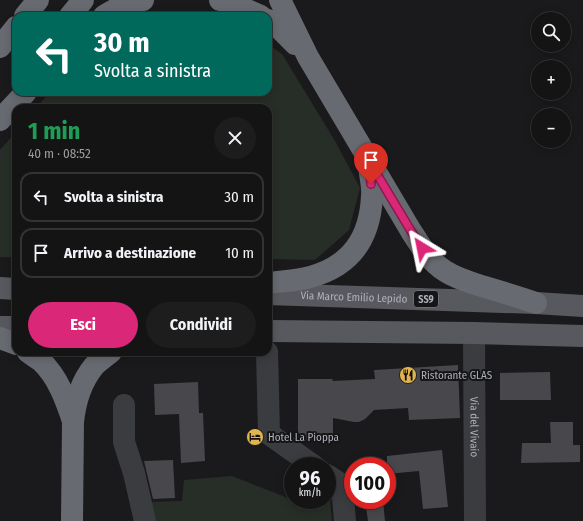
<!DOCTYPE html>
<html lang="it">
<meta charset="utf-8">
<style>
:root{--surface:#141415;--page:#1d1d1e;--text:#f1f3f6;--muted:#9d9ea0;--line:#333334;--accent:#db2777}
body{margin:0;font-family:"Fira Sans Condensed",sans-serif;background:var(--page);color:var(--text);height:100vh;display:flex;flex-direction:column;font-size:15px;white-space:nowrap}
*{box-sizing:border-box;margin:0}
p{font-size:13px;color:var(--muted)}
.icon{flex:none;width:22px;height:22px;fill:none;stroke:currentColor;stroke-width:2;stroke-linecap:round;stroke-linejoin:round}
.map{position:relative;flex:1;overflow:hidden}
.panel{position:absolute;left:12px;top:104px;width:260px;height:252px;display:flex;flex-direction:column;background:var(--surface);border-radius:12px;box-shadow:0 2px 10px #0003,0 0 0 1px var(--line)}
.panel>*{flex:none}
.hud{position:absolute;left:12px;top:12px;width:260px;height:84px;border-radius:12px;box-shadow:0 2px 10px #0003,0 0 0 1px var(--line);background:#00695c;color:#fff;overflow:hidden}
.buttons{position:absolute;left:531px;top:12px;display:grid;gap:8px}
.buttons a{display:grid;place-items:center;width:40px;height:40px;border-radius:50%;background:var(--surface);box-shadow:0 2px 10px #0003,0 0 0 1px var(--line);font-size:20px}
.speed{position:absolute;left:284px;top:457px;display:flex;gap:8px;font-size:20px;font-weight:700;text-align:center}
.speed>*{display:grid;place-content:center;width:52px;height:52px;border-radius:50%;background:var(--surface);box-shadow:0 2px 10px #0003,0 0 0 1px var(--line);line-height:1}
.speed small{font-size:10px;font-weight:400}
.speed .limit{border:6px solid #d22;background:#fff;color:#111}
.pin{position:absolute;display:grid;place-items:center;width:34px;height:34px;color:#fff;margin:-41px -17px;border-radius:50% 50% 50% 0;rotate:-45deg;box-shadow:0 0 4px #0007}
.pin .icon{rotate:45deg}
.me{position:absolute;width:44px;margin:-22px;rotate:325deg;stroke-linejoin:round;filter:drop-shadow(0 0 3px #0008)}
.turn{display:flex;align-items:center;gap:14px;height:84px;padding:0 16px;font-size:18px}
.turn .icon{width:52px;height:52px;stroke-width:2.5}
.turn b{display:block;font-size:28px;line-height:34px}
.round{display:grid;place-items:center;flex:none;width:42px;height:42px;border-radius:21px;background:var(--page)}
.overview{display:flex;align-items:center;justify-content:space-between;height:68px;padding:0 16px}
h1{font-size:24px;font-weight:700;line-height:30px;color:#1e9e55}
.cta{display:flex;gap:8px;margin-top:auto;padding:8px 16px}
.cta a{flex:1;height:46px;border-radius:24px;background:var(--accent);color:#fff;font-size:16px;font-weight:700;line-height:46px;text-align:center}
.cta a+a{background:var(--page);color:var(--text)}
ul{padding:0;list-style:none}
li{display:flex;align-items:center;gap:12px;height:50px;margin:0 8px 6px;padding:0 8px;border:2px solid var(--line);border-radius:12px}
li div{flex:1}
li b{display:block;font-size:15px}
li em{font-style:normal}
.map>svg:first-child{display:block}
.green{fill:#262e27}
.building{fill:#47474c}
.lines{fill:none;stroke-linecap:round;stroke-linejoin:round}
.minor{stroke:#3b3c40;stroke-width:22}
.major{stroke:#58595f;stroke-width:22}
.highway{stroke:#686a71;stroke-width:22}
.route-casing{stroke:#8e194d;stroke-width:10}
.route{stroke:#db2777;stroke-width:7}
.labels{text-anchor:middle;stroke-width:4;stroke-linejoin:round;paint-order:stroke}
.shield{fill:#151517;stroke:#808289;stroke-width:1}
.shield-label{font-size:10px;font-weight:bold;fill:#aeb1ba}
.street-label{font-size:11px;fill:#aeb1ba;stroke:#151517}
.poi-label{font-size:11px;fill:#aeb1ba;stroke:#151517;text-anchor:start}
</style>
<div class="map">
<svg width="583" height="521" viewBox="0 0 583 521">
<rect width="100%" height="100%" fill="#1a1a1c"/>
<g class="green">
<path d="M184,11L205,16H149Z"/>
<path d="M268,44L282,54L335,141L360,188L349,230L315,260L268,259V108H36L50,92H268Z"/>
<path d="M16,132V257H0V150Z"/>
<path d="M232,476L293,500H327V499H330L332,521H155L148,502L182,501L184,480Z"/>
</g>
<g class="building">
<path d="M458,365L460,418L409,420L408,408L374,410L365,419L359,422H354L333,418V440H300L298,439V379H333L332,381L375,379L374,370Z"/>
<path d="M550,372L551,400H500V373Z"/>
<path d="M198,382L199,413H203L205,461L181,463L179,414L155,415L154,384Z"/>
<path d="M550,422H573V445H580V462L521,463L522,443H551Z"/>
<path d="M442,450L448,507L423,509L419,471L387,474V456Z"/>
<path d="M173,460L175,498L153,499L144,461Z"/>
<path d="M365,500H383L385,521H368Z"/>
</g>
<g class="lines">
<g class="minor">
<path id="s1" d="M474,333L475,521"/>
<path d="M267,352L269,434L314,466"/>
<path d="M124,405V442L134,473L145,521"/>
<path d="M327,475L342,485L345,521"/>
</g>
<g class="major">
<path d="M0,288L16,289"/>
<path id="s2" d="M268,294L536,303L583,306"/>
<path d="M0,327H16"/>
<path d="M268,331L474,333L583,336"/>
</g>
<g class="highway">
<path d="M220,0L231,3L261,16"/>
<path d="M280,0L308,57L411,231C420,245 430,262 445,271C457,279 472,283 485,287C502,292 519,297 536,303"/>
<path d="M25,16L38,0"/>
<path d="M70,16L83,0"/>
<path d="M104,16C116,8 129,3 143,0"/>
<path d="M268,20L274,23L295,44"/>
<path d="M0,47L16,27"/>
<path d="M0,120L26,92"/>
<path d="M268,283C281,281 298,281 310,277C351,266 370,238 372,196C373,187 370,176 369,166"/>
<path d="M0,338L16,344"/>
<path d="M28,352C32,355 37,358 41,361C58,377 66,400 73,421"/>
<path d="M72,521L73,422C75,402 81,382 94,366C99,361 106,356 111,352"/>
</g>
</g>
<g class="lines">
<g class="route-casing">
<path id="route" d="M371,184L369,161L411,231L422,248"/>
</g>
<use href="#route" class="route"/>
</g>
<defs>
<g id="restaurant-disc" transform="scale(0.9)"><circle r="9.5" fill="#e0b44e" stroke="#151517"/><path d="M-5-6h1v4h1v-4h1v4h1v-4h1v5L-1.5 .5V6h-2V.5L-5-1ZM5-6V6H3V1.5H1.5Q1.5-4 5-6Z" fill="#111"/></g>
<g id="hotel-disc" transform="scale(0.9)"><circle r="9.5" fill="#e0b44e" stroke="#151517"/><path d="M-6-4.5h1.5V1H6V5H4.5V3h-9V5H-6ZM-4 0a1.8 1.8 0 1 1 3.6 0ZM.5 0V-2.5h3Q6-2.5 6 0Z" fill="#111"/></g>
</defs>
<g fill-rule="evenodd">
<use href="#restaurant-disc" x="408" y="375"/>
<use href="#hotel-disc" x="255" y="437"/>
</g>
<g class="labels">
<rect class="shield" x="414" y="291" width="24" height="16" rx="3"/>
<g class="shield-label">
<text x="426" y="303">SS9</text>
</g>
<g class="street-label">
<text dy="4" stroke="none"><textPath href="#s2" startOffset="86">Via Marco Emilio Lepido</textPath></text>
<text dy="4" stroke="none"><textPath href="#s1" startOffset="94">Via del Vivaio</textPath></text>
</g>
<g class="poi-label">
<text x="421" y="379">Ristorante GLAS</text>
<text x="268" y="441">Hotel La Pioppa</text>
</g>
</g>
</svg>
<div class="buttons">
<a><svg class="icon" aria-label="search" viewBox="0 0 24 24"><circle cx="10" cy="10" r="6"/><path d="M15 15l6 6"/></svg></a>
<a>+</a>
<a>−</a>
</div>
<div class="speed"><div>96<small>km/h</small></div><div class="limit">100</div></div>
<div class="pin" style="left:371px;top:184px;background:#d93025"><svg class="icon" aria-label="arrive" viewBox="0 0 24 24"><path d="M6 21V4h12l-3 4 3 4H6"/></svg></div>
<svg class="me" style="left:422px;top:248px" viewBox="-20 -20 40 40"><path d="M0-17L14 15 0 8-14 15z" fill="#db2777" stroke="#fff" stroke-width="4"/></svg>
<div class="hud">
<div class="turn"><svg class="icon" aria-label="left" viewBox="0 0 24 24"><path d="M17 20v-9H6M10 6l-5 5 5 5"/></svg><div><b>30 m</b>Svolta a sinistra</div></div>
</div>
<section class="panel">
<div class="overview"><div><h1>1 min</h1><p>40 m · 08:52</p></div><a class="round"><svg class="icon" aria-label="close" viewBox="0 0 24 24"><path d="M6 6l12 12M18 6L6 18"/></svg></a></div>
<ul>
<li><svg class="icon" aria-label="left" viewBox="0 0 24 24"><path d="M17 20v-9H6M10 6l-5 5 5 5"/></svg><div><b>Svolta a sinistra</b></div><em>30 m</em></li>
<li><svg class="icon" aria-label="arrive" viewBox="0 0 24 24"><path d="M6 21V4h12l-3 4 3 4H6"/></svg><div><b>Arrivo a destinazione</b></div><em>10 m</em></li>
</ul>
<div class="cta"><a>Esci</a><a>Condividi</a></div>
</section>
</div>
